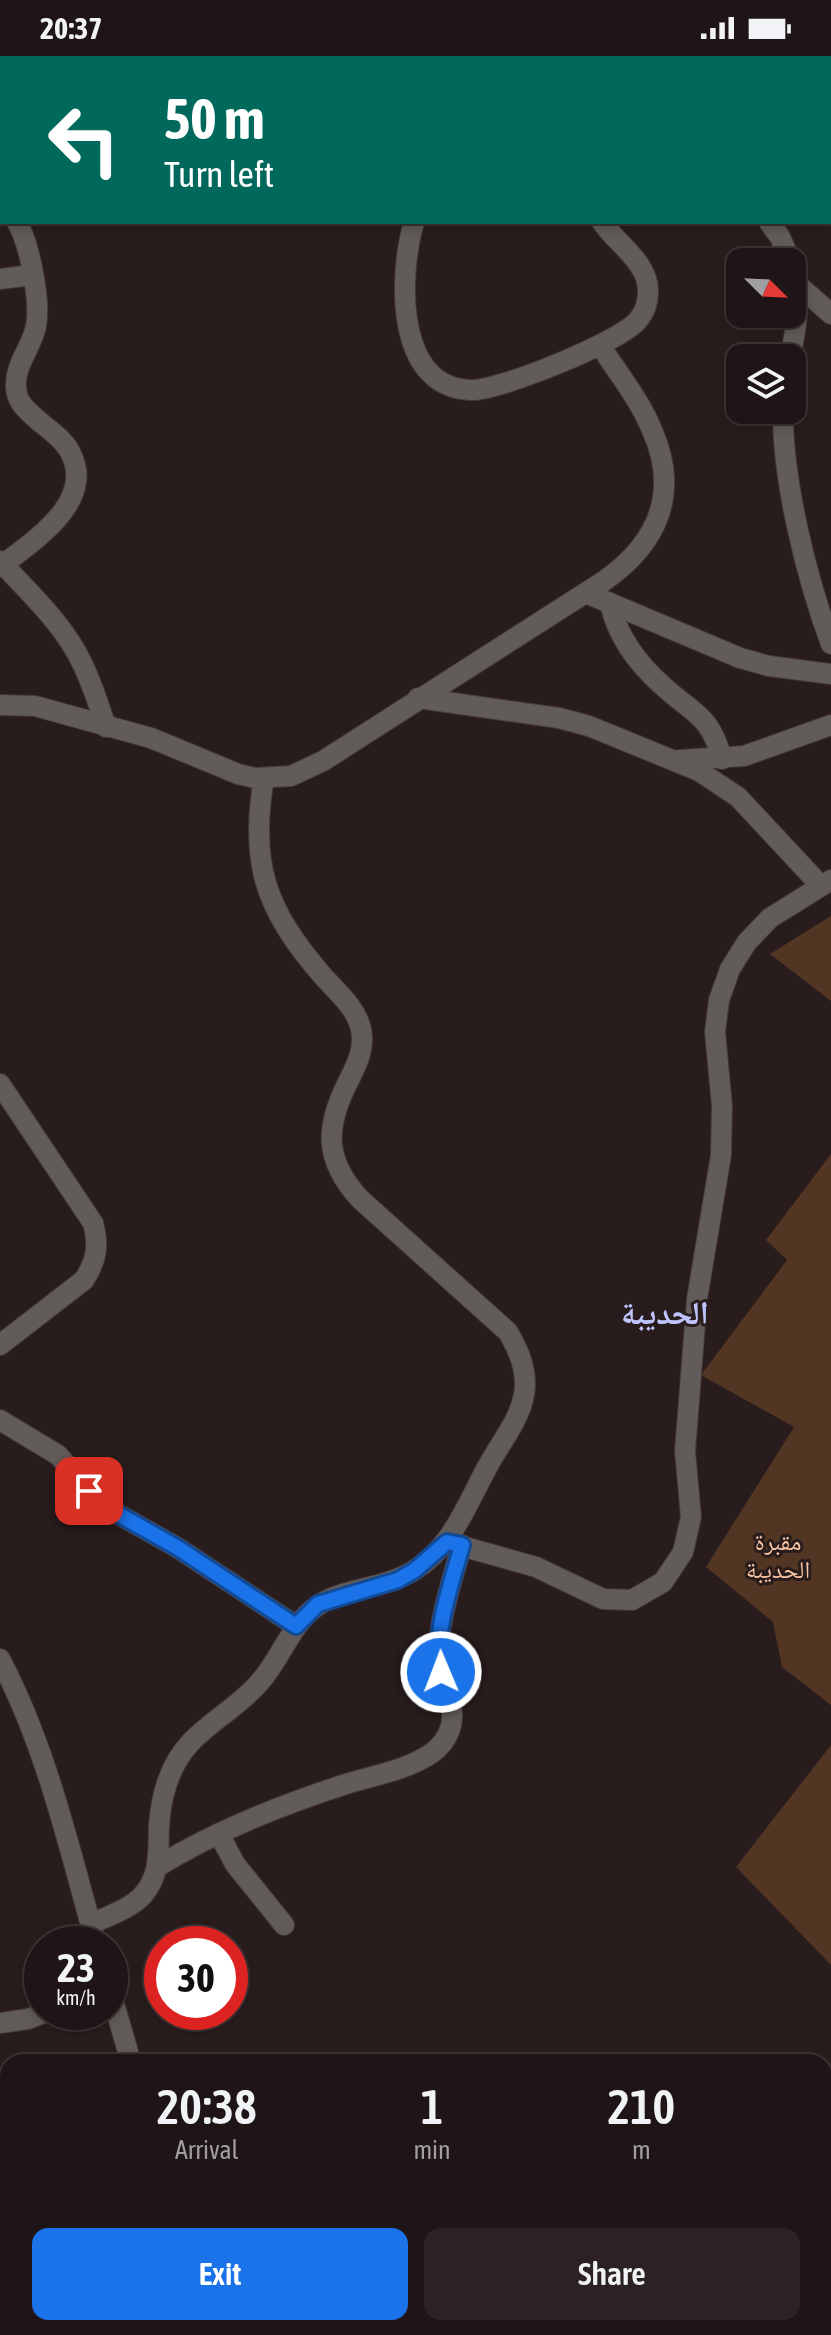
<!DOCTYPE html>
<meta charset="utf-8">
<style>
:root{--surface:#1f1516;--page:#2c2223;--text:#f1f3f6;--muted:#a19fa1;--line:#3c3435;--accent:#1a73e8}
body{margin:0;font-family:"Asap Condensed","Noto Naskh Arabic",sans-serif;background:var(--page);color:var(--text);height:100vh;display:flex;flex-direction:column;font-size:30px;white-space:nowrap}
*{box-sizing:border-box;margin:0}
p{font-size:26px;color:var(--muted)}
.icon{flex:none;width:44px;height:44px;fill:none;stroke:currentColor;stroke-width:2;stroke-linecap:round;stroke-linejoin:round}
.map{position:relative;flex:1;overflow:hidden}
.details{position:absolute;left:0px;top:1998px;width:832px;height:282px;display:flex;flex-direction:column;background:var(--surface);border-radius:24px 24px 0 0;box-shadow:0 4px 12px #0003,0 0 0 2px var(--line)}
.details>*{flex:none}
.guide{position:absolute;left:0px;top:0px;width:832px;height:168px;box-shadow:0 4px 12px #0003,0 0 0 2px var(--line);background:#00695c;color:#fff;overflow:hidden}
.needle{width:52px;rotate:114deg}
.controls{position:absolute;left:726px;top:192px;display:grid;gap:16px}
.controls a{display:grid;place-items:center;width:80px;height:80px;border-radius:16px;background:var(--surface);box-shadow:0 4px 12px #0003,0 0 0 2px var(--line);font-size:40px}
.speed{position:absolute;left:24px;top:1870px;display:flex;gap:16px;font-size:40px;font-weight:700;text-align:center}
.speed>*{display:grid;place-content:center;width:104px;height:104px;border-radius:50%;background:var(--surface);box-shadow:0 4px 12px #0003,0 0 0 2px var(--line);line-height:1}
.speed small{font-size:20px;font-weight:400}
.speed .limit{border:12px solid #d22;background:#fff;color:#111}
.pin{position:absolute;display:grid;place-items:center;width:68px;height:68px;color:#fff;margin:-34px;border-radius:16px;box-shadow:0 4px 12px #0006}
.me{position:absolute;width:88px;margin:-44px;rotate:359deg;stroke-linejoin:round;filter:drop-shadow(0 0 6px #0008)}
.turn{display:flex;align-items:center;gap:28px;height:168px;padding:0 32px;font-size:36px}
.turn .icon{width:104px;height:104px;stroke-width:2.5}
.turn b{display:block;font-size:56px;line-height:68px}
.eta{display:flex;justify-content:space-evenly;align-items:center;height:136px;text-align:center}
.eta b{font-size:48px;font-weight:600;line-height:56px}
.button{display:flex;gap:16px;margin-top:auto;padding:16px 32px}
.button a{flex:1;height:92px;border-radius:16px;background:var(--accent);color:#fff;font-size:32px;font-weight:600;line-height:92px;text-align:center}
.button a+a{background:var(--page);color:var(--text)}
.status{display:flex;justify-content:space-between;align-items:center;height:56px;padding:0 40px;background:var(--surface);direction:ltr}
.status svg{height:22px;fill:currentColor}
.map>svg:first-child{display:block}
.green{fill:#523623}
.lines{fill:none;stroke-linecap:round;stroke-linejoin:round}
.lane-casing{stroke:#443738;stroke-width:13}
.street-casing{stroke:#443738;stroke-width:22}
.lane{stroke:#615b59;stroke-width:11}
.street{stroke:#615b59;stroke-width:20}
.route-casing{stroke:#114b97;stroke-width:20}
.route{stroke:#1a73e8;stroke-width:14}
.labels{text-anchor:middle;stroke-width:6;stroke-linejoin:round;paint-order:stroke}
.park-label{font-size:24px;fill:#f9c4a3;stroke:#291c1d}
.district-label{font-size:32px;font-weight:bold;fill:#bfc4fd;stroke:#291c1d}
</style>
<div class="status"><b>20:37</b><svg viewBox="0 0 49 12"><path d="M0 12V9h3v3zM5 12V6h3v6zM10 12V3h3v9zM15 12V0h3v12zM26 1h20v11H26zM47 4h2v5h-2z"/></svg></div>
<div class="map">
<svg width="831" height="2279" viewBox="0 0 831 2279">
<rect width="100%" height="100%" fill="#291c1d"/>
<g class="green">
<path d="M831,860V945L770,898Z"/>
<path d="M831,1098V1649L782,1611L773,1566L706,1511L794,1371L701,1319L787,1204L766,1184Z"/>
<path d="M831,1689V1909L736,1811Z"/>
</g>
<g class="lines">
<g class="lane-casing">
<path id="lane" d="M830,103L831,102"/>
</g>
<g class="street-casing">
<g id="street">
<path d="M536,0L539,2"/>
<path d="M455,2L456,0"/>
<path d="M0,137L2,141"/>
<path d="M414,166C399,217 394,331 470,334C497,336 622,285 638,264C645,256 648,245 648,236C649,207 617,188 602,166"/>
<path d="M769,166L780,181L791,206"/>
<path d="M0,223L32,219"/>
<path d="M797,228L831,258"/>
<path d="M790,302C797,270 801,242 792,210"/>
<path d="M783,354C782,424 807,523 831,588"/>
<path d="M0,505C29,537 63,567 82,607C92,627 99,649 106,671"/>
<path d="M0,511C33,485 97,445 70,396C64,384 51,375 40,366C29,356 17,348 16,332C14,311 30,293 35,274C42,249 30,189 17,166"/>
<path d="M586,537L740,602L769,610L831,618"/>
<path d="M610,547C617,581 639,609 664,631C695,659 710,659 722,703"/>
<path d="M418,642L559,662L589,670L699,715L738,741L821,830"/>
<path d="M0,649L35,650L151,682L238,718L255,722L291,720L323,705L604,525C658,487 680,437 652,374C640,344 617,316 600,289"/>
<path d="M679,704L744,700L831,669"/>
<path d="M0,1028L93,1167C99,1189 97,1204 84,1224L0,1289"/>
<path d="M0,1364L58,1399L102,1449L178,1492L296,1570"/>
<path d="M447,1486L536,1511L603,1543L632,1544L663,1526L683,1496L691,1461L685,1395L697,1243L721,1099L722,1050L715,976L719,944L730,913L747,886L770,862L831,824"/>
<path d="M0,1603C47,1693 69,1791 96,1888"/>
<path d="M219,1778L235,1808L284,1869"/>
<path d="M157,1811C215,1775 281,1749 346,1728C375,1719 407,1714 432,1697C440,1691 447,1682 450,1673C459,1646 437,1623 438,1596C440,1560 452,1524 462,1489"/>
<path d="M91,1868C108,1860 130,1853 143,1839C161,1818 158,1795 159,1770C161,1740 170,1708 191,1686C212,1664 239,1650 259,1627C281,1603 290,1569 317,1550C342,1532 384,1533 413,1515C453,1491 467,1447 489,1408C501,1386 519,1365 524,1339C528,1315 519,1295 508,1276L360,1143C324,1104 325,1071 348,1026C357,1008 365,993 361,973C356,951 336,935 322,919C266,854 249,808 264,722"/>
<path d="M110,1934L131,2006"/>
<path d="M0,1967L28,1963L46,1956"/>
<path d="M211,2272L213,2279"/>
<path d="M522,2272L533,2279"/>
<path d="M375,2279L398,2272"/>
</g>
</g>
<use href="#lane" class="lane"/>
<use href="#street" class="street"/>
</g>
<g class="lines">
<g class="route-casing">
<path id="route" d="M89,1435L102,1449L178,1492L296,1570L318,1548L398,1524L415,1514L447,1486L462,1489C451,1530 433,1575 441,1616"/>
</g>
<use href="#route" class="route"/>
</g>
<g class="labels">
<g class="park-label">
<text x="778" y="1494">مقبرة<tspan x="778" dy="28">الحديبة</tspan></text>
</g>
<g class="district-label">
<text x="665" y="1268">الحديبة</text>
</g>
</g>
</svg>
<div class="controls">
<a><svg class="needle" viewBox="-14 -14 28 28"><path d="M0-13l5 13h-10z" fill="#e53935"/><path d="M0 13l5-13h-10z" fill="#a19fa1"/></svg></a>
<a><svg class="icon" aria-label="layers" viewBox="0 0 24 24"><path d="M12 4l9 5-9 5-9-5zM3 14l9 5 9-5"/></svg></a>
</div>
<div class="speed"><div>23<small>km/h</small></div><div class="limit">30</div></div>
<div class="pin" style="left:89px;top:1435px;background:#d93025"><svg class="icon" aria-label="arrive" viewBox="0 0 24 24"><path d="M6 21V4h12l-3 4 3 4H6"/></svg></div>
<svg class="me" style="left:441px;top:1616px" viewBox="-20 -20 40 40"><circle r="17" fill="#1a73e8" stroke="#fff" stroke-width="3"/><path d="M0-11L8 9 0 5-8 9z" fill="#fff"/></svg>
<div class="guide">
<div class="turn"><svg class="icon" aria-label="left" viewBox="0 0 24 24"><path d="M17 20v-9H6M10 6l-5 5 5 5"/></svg><div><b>50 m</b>Turn left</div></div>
</div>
<section class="details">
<div class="eta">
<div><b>20:38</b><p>Arrival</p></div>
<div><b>1</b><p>min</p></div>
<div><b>210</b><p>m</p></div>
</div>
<div class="button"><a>Exit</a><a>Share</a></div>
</section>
</div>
